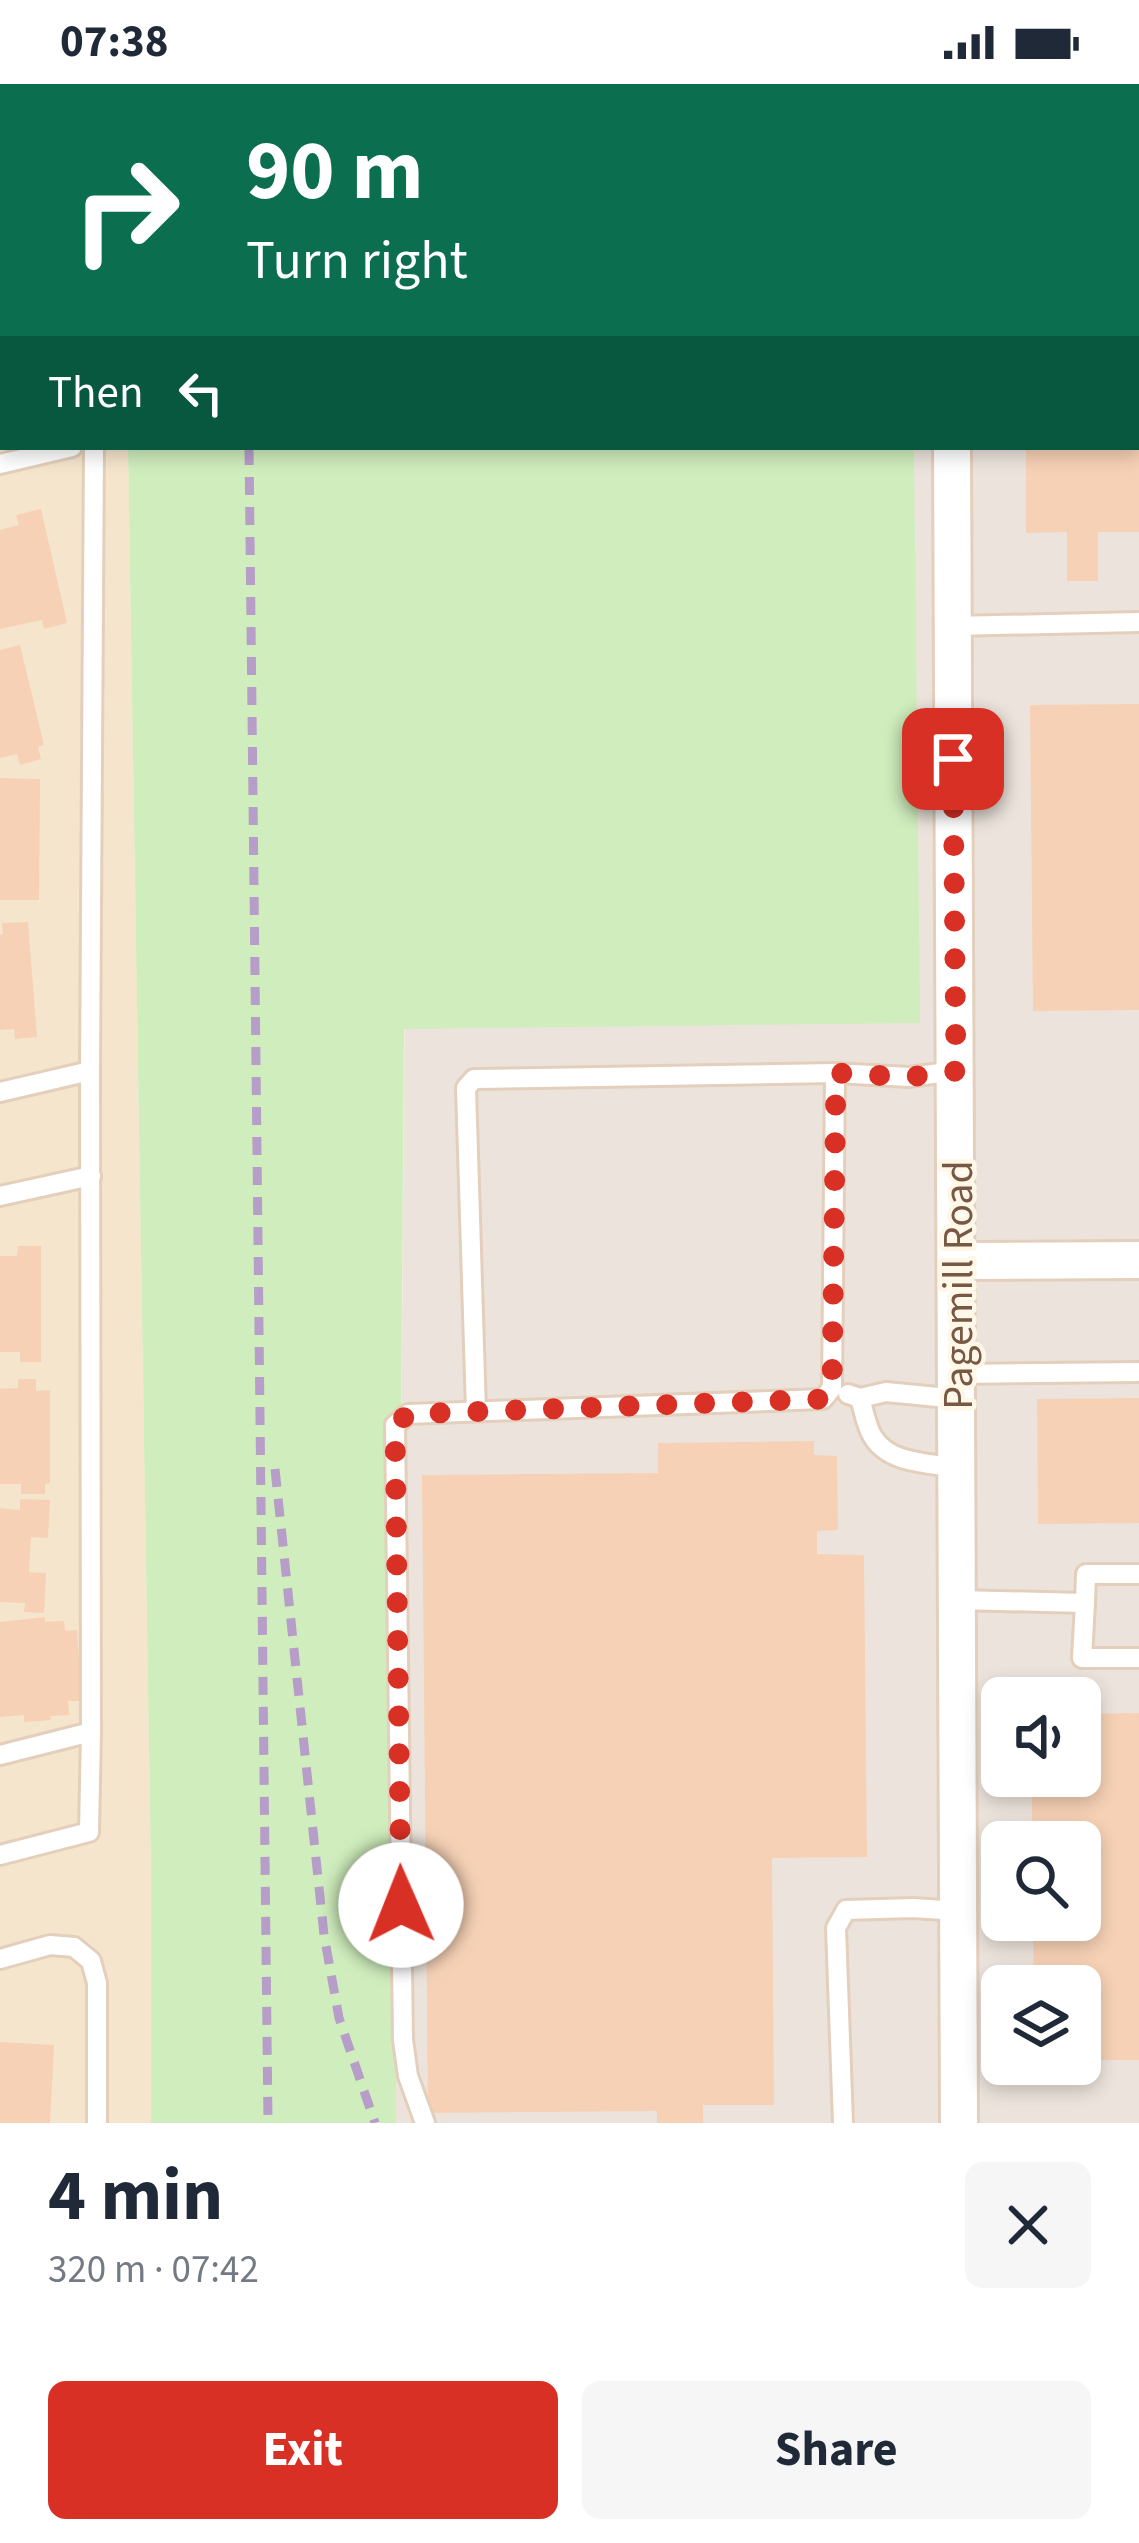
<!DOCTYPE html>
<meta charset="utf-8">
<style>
:root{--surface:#fff;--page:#f6f6f7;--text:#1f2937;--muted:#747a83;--accent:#d93025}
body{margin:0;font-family:"Source Sans 3",sans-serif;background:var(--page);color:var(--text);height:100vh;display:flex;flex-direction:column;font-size:45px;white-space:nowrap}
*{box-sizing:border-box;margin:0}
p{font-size:39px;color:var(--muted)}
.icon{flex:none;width:66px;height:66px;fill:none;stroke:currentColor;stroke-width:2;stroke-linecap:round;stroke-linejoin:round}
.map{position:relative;height:2039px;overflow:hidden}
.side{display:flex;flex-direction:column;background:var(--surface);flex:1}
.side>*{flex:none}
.top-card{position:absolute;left:0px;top:0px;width:1140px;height:366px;box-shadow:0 6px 18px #0003;background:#0b6e4f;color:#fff;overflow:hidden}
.fabs{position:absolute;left:981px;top:1593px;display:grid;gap:24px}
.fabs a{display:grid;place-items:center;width:120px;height:120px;border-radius:18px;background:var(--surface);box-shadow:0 6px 18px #0003;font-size:60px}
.pin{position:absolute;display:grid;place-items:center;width:102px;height:102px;color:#fff;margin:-51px;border-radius:24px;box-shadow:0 6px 18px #0006}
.me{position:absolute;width:132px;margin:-66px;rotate:359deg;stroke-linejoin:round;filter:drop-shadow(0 0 9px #0008)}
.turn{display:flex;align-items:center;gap:42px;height:252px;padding:0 48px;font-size:54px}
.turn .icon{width:156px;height:156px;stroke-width:2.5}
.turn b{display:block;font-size:84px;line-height:102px}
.then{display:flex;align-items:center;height:114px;padding:0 48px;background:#0003;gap:24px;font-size:45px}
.round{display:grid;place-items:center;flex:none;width:126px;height:126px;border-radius:18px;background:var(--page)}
.head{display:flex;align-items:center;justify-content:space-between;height:204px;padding:0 48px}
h1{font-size:72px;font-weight:700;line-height:90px}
.cta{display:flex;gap:24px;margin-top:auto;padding:24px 48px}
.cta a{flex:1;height:138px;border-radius:18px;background:var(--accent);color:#fff;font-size:48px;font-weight:700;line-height:138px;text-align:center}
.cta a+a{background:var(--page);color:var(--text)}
.status{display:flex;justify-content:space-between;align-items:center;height:84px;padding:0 60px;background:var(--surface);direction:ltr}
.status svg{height:33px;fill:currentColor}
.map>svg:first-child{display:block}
.residential{fill:#f6e5cd}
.commercial{fill:#ffe1d3}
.industrial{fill:#ece4dc;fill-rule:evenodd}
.green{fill:#cfedbd}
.building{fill:#f6d1b5}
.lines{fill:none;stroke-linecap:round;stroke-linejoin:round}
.service-casing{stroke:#e3cfbb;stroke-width:24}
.minor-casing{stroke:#e3cfbb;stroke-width:42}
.service{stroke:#fff;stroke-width:18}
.minor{stroke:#fff;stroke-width:36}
.rail{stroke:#b69ec8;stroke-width:9;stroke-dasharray:18 12;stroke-linecap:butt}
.route{stroke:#d93025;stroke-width:21;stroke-dasharray:0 37.8}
.labels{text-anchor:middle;stroke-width:9;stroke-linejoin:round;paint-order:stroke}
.street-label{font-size:42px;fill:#775845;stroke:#fff7e8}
</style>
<div class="status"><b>07:38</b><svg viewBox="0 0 49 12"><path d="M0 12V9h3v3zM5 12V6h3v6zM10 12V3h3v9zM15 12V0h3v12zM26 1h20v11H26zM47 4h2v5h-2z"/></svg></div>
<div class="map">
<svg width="1139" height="2039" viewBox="0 0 1139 2039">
<rect width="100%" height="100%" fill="#fef3df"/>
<path class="residential" d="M3,326V363H128L151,1787V2039H0V327Z"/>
<path class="commercial" d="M0,0H135V3H3V326L0,327Z"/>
<path class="industrial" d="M412,0H1139V2039H396L409,363H1137V3H412ZM1002,1614H1080V1692H1002ZM1002,1758H1080V1836H1002ZM1002,1902H1080V1980H1002Z"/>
<g class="green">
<rect x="135" y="0" width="277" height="3"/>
<path d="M128,363H914L920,939L404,945L396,2039H151V1787Z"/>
</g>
<g class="building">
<path d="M1026,363H1139V448H1098V497H1067V448L1026,449Z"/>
<path d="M41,425L67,539L44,545L42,536L0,545V446L19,441L16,431Z"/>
<path d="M20,561L44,661L38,663L41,675L20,681L17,670L0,674V566Z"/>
<path d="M1139,620V926L1033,927L1030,621Z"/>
<path d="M0,694L40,695L39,816H0Z"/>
<path d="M28,838L37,953L15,955L14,945L0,946V851L3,850L2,839Z"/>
<path d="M18,1162H41V1278H20V1268H0V1172H17Z"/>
<path d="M18,1295H36V1307L50,1306V1399L45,1400V1410H21V1400H0V1305L18,1304Z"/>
<path d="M1139,1314V1439L1038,1440L1037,1315Z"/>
<path d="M814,1357V1371L837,1372L838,1446L817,1447V1470L864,1471L867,1773L772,1774L774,2021H703V2039H657V2027L428,2029L422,1391L658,1389V1359Z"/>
<path d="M20,1415L50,1416L48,1454L31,1453L29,1488L46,1489L44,1529L24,1528L25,1519L0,1518V1424L20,1426Z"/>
<path d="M45,1533V1538L64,1537L65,1547L77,1546L82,1617H68L69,1631L50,1632L51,1636L24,1638V1631L0,1633V1538Z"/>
<path d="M1139,1629V1976H1080V1902H1034L1033,1836H1080V1758H1032V1692H1080V1630Z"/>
<path d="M0,1958L54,1961L50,2039H0Z"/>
</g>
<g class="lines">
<g class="service-casing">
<g id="service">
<path d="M111,0V3"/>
<path d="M1137,98L1139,97"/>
<path d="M0,312L3,311"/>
<path d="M0,380L72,363"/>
<path d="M952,542L1139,538"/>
<path d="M0,1008L90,987"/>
<path d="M0,1112L91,1092"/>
<path d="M958,1290L1139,1288"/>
<path d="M848,1310L860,1314L886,1308L958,1315"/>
<path d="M860,1314C864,1327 866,1342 873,1353C889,1380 930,1379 958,1384"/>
<path d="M476,1327L466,1004L474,995L835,989L909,993L956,987"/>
<path d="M958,1516L1085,1519L1086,1490H1139"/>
<path d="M1085,1519L1082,1574H1139"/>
<path d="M0,1671L91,1648"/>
<path d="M0,1771L89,1748L91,1648L90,987L94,363"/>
<path d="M0,1875L50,1861L74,1863L91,1877L97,1899V2039"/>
<path d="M425,2039L408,1992L403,1956L395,1341L408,1330L823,1315L832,1304L835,989"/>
<path d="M843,2039L836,1844L846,1826L913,1824L958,1827"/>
</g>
</g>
<g class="minor-casing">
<g id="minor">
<path d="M949,0V3"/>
<path d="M952,363L959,2039"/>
<path d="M957,1177L1139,1176"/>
</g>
</g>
<use href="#service" class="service"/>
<use href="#minor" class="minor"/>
<g class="rail">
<path d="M238,0V3"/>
<path d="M249,363L268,2039"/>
<path d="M275,1385L324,1851L339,1934L375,2039"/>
</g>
</g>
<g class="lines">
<path class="route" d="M401,1821L395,1341L408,1330L823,1315L832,1304L836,989L909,993L956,987L953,675"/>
</g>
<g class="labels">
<g class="street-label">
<text transform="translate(957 1201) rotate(-90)" y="15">Pagemill Road</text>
</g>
</g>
</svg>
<div class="fabs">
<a><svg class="icon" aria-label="sound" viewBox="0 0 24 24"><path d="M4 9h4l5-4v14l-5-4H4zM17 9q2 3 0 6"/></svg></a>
<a><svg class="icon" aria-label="search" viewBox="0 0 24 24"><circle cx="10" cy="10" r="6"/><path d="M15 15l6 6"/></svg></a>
<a><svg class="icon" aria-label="layers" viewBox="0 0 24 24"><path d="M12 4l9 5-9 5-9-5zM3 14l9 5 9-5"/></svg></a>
</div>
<div class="pin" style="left:953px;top:675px;background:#d93025"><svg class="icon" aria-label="arrive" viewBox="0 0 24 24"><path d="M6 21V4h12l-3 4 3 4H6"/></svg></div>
<svg class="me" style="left:401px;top:1821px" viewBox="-20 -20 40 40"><circle r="19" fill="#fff"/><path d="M0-13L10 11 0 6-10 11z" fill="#d93025"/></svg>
<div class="top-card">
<div class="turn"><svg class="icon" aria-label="right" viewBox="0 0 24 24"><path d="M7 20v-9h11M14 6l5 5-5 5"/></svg><div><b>90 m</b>Turn right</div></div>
<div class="then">Then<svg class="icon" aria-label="left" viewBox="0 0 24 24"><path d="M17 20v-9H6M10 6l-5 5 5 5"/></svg></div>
</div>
</div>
<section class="side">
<div class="head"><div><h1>4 min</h1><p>320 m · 07:42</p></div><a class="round"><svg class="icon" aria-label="close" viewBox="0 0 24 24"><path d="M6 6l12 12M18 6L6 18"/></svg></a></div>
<div class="cta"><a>Exit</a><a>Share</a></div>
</section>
